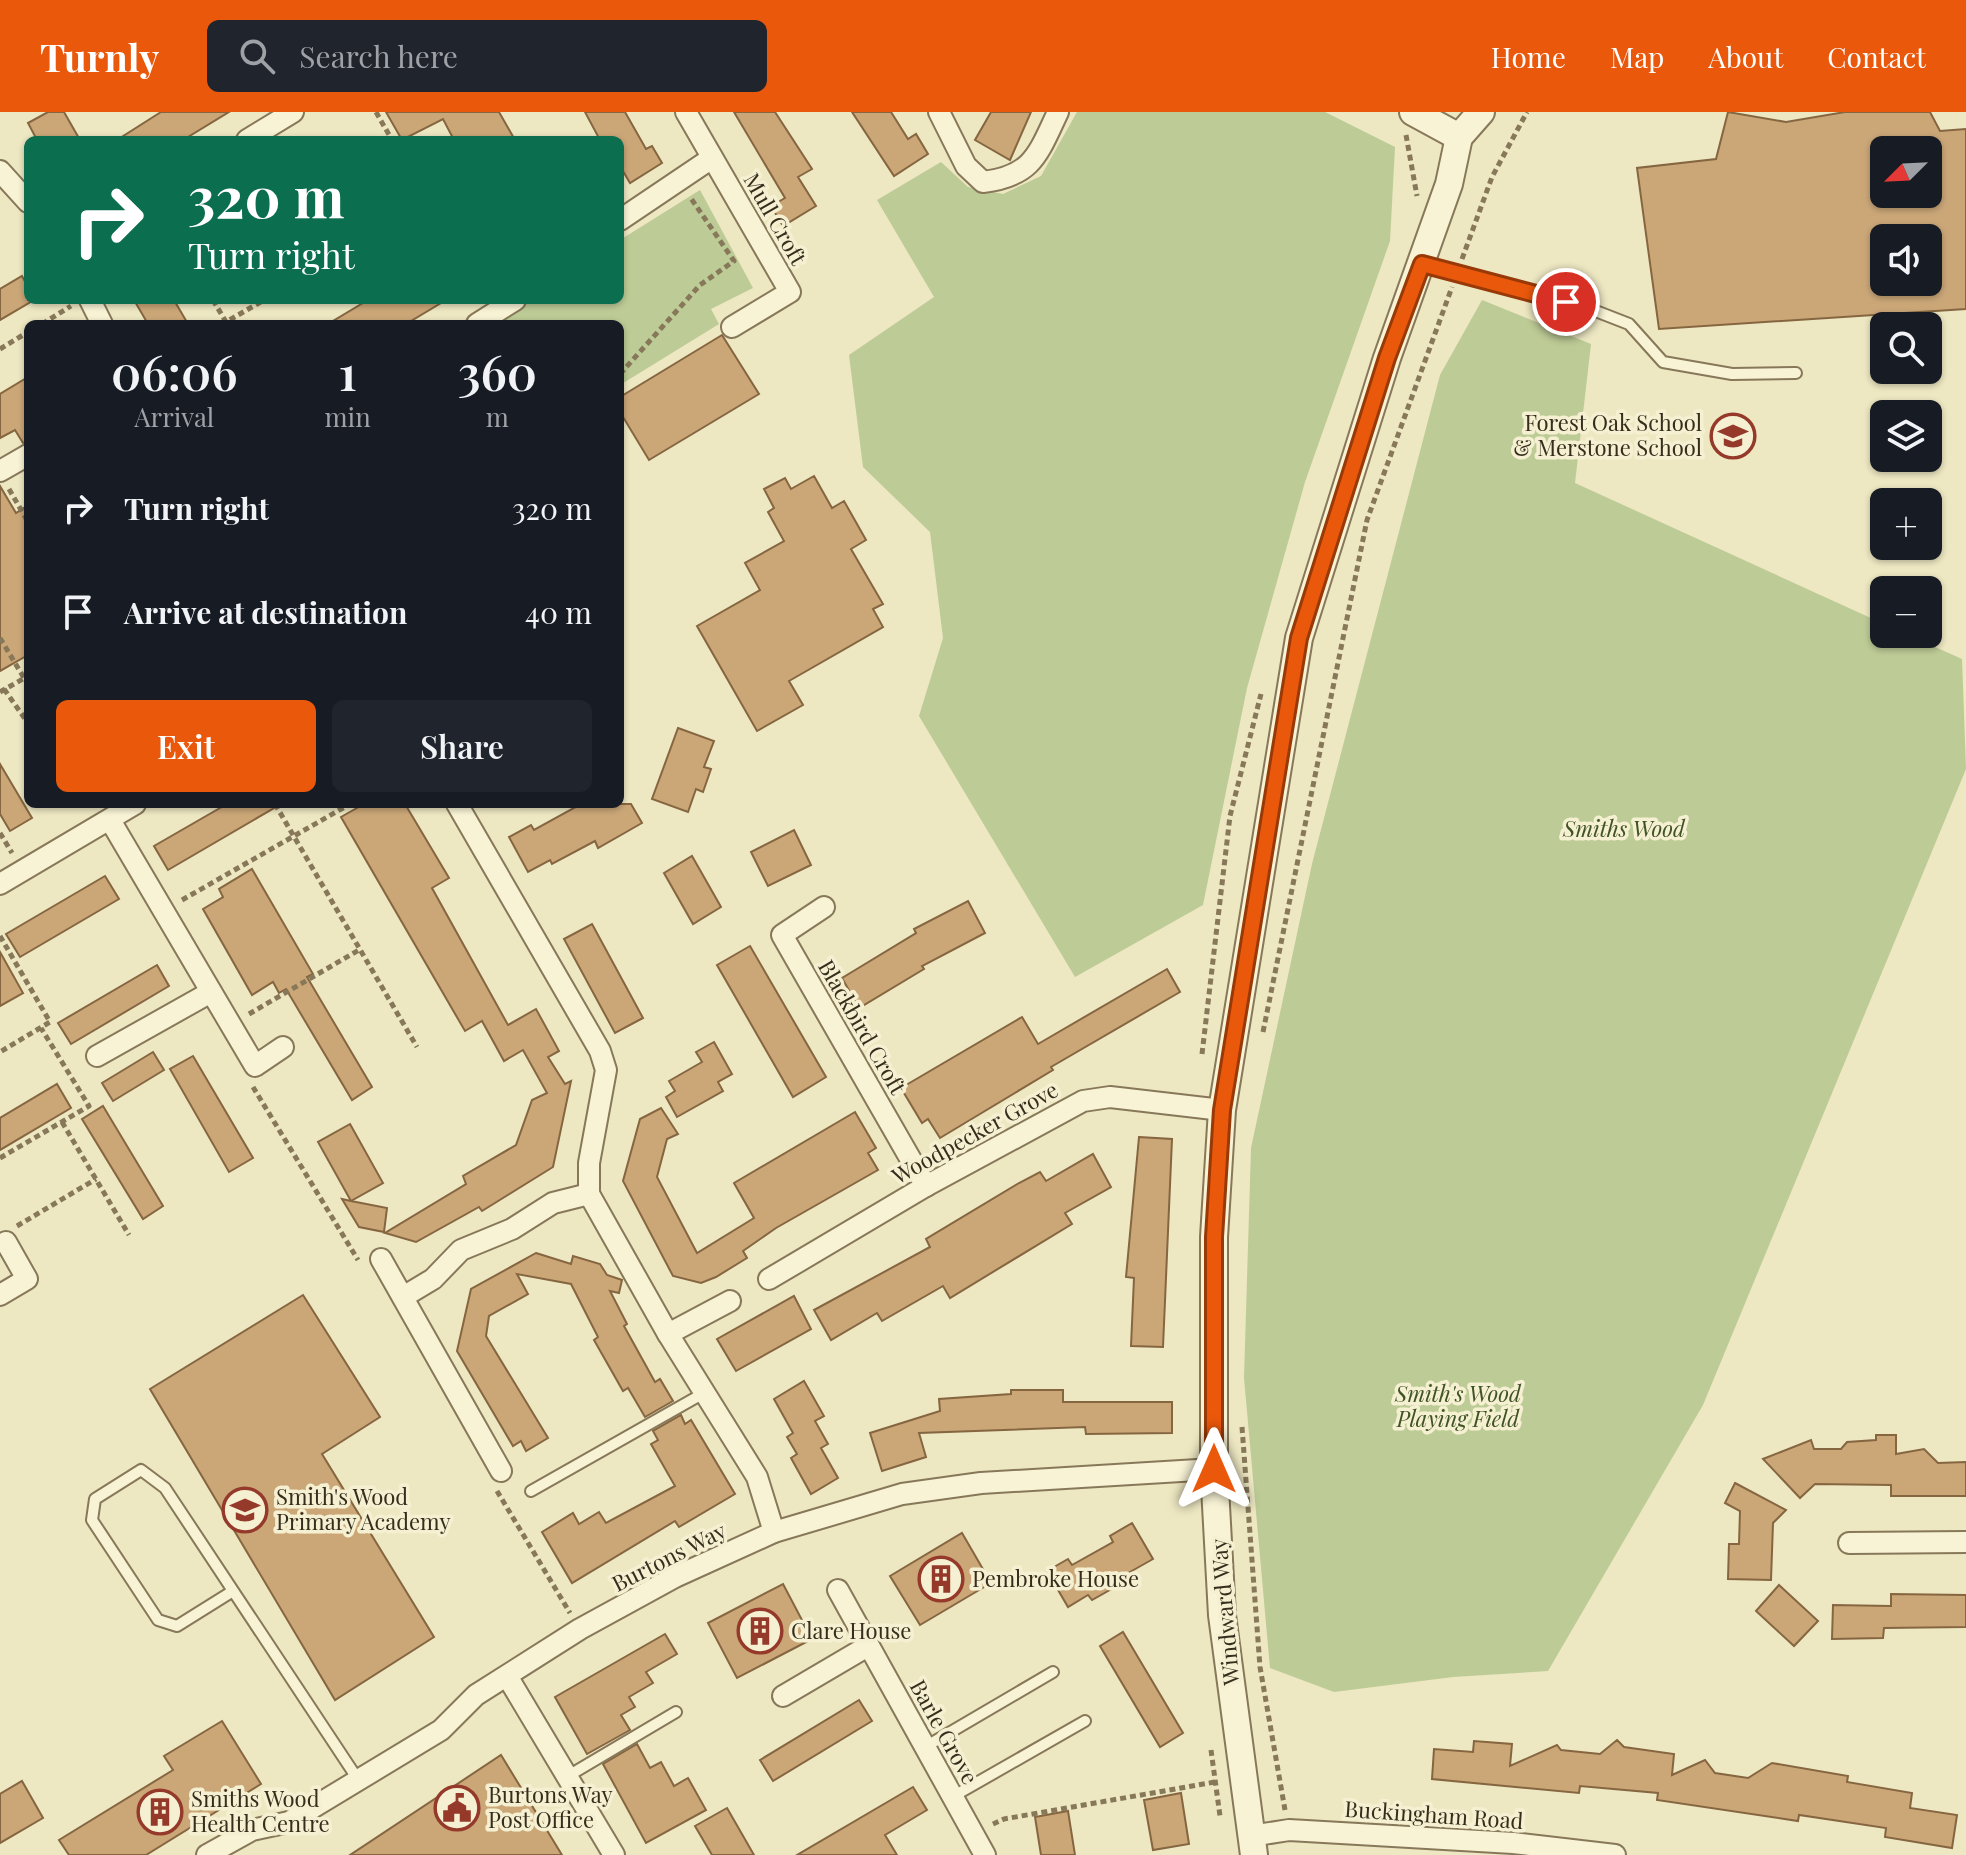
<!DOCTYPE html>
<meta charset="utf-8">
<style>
:root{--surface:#171b24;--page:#20242c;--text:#f1f3f6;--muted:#9ea1a6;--accent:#ea580c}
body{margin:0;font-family:"Playfair Display",serif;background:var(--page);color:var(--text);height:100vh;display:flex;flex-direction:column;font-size:30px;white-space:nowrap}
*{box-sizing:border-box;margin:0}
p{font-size:26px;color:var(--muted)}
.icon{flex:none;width:44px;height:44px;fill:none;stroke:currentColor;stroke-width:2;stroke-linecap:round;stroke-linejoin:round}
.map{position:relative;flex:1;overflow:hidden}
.drawer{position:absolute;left:24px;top:208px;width:600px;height:488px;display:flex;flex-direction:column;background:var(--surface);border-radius:12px;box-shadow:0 2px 6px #0004}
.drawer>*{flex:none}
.top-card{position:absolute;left:24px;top:24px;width:600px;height:168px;border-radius:12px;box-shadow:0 2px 6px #0004;background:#0b6e4f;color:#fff;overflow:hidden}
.needle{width:52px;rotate:246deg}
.controls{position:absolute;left:1870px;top:24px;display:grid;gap:16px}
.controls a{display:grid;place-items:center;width:72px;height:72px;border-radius:12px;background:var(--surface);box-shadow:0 2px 6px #0004;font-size:40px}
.pin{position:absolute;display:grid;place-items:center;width:68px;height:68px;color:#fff;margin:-34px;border:4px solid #fff;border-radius:50%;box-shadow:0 2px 8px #0007}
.me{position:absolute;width:88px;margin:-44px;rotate:0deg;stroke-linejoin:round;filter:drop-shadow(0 0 6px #0008)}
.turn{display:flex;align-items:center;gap:28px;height:168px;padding:0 32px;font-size:36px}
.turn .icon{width:104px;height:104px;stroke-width:2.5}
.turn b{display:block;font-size:56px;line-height:68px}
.eta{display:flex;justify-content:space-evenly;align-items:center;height:136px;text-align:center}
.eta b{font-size:48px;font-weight:600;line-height:56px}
.action{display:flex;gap:16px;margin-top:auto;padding:16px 32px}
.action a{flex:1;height:92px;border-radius:12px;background:var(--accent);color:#fff;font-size:32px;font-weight:600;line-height:92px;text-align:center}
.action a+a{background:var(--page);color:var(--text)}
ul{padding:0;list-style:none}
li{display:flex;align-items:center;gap:24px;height:104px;padding:0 32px}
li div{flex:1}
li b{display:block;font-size:30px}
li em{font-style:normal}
header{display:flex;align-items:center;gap:48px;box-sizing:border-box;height:112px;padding:0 40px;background:var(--accent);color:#fff}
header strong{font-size:38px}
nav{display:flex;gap:44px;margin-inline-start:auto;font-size:28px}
.search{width:560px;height:72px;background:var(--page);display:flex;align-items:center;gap:20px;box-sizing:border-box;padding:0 28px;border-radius:12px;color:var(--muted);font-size:30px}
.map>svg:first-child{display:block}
.green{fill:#bdcb96}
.building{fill:#cba778;stroke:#856640;stroke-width:2;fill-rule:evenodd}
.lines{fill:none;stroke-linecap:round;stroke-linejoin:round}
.service-casing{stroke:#877859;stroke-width:14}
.minor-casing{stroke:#877859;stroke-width:24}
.tertiary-casing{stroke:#877859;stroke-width:30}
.path{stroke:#877859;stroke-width:5;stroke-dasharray:6 4;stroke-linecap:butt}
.service{stroke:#f8f3d5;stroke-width:10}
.minor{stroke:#f8f3d5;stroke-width:20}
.tertiary{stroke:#f8f3d5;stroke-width:26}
.route-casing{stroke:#983908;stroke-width:20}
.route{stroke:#ea580c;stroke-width:14}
.labels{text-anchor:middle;stroke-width:7;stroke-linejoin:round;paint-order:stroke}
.street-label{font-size:22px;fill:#372d1d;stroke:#f5f0d1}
.poi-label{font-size:22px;fill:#372d1d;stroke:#f5f0d1;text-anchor:start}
.park-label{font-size:22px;font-style:italic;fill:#405324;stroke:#f5f0d1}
</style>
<header>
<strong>Turnly</strong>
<div class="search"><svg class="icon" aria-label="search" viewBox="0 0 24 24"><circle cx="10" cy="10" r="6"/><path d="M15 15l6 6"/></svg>Search here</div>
<nav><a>Home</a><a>Map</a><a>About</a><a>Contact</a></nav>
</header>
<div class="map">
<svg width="1966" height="1743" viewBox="0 0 1966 1743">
<rect width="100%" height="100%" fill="#ede7c2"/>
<g class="green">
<path d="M1077,0H1325L1395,35L1390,129L1305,370L1247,576L1203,793L1075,865L919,604L943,526L930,420L863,355L849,243L934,185L877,88L941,50L968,75L1003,82L1041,64Z"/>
<path d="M700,78L753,176L711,197L719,212L620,273V212H495L529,188H620V128Z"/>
<path d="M1482,188L1591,232L1575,371L1884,512V522H1906L1962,547L1966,657L1703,1293L1548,1559L1453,1565L1334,1580L1270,1556L1244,1266L1251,1036L1312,752L1440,263Z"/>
</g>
<g class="building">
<path d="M48,0H64L80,28H37L28,11Z"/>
<path d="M161,0H229L183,28H117Z"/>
<path d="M386,0H499L515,28H454L443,7L402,28Z"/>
<path d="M585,0H625L646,37L652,34L662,51L630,71L620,54V28H600Z"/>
<path d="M734,0H775L812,57L798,65L816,94L783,114L771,94L785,86Z"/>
<path d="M852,0H891L908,27L916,22L928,42L894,64Z"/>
<path d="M991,0H1031L1010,48L975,28Z"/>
<path d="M1728,0L1786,10L1845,0H1930L1940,19L1966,17V197L1659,217L1637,56L1716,47ZM1884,38H1928V82H1884ZM1884,126H1928V170H1884Z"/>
<path d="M22,164L28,175V188H34L0,208V177Z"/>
<path d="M134,188H174L188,212H148Z"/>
<path d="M368,188H446L406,212H328Z"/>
<path d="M722,223L759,282L649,348L620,300V285Z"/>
<path d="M28,265V330L23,331L15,318L0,326V282Z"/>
<path d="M814,364L832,396L844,389L866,428L851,437L883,492L873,497L883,515L789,569L803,593L757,619L697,514L760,478L745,451L784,429L768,400L774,396L764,377L785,366L791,377Z"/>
<path d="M0,374L16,401L28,393V543L0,559Z"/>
<path d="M678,616L714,629L704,655L711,657L703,680L696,677L688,700L652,687Z"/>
<path d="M0,652L32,706L10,719L0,702Z"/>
<path d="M227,692H281L168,758L154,734Z"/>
<path d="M364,692H405L449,766L432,776L508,913L536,897L559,939L548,945L565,972L571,969L553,1055L482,1099L479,1095L416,1130L385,1121L466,1072L463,1064L516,1033L532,988L547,981L523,938L504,949L482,909L465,919L341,705Z"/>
<path d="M581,692H631L642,711L598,736L595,729L552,752L550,748L528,760L509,725L531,713L534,718Z"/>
<path d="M794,718L811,753L768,774L751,740Z"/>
<path d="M692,744L721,795L693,812L664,761Z"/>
<path d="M252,757L313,862L307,865L372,975L352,988L286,877L279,881L273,870L252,883L203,797L223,785L219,777Z"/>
<path d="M105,764L119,787L20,845L6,822Z"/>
<path d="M968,789L985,821L922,854L924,857L859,896L842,866L916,821L914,817Z"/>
<path d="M592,812L643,906L615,921L564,827Z"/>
<path d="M750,834L826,965L793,985L717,853Z"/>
<path d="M0,840L23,881L0,894Z"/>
<path d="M157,853L169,874L71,932L58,911Z"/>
<path d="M1167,857L1180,880L1051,955L1053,958L940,1026L928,1007L922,1011L901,976L1022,905L1038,932Z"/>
<path d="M714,930L732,962L718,970L723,979L677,1005L666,985L675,979L669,969L702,950L696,940Z"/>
<path d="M153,940L164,958L113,989L102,971Z"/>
<path d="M193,944L253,1046L229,1060L170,957Z"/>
<path d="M57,972L71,996L0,1038V1006Z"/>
<path d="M103,994L163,1094L143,1107L82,1007Z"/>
<path d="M661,996L678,1022L667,1027L657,1065L697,1141L754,1106L734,1071L855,1000L876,1036L868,1041L878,1058L776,1116L743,1139L747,1146L716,1165L701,1171L673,1164L623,1069L640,1007Z"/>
<path d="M350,1012L383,1071L351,1089L387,1096L384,1120L359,1115L342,1087L351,1089L318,1030Z"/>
<path d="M1139,1025L1172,1027L1163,1235L1131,1234L1134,1166L1126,1165Z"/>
<path d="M1093,1042L1111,1075L1065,1101L1072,1112L950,1186L943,1174L882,1209L877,1201L831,1228L814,1198L930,1135L926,1127L1019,1071L1040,1060L1046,1069Z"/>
<path d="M536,1141L571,1152L573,1144L600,1152L607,1163L622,1168L619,1181L610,1179L627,1212L624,1214L655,1270L660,1267L673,1289L645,1305L628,1276L623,1279L594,1228L598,1225L571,1172L517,1162L528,1182L489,1204L486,1224L548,1326L526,1339L521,1329L513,1334L457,1239L471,1177Z"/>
<path d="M303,1183L380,1305L322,1342L434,1525L335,1588L150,1277Z"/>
<path d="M794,1184L811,1217L736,1259L717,1227Z"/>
<path d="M804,1269L824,1304L815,1309L828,1332L821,1336L838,1366L811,1382L791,1346L797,1342L787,1325L793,1321L774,1287Z"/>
<path d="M1011,1278H1063V1290H1172V1321L1086,1322L1085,1315L919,1321L926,1345L882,1359L870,1321L940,1299L939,1287L1011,1282Z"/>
<path d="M681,1303L685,1312L691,1308L735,1382L679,1415L675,1409L572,1471L542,1420L573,1401L579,1412L599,1400L606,1411L675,1374L651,1332L658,1328L653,1319Z"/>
<path d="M1876,1323H1896V1342L1924,1337L1938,1351L1966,1350V1384H1891V1373L1815,1372L1800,1386L1763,1347L1811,1328L1814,1337H1841L1847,1330L1876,1328Z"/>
<path d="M1735,1371L1786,1398L1773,1411L1771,1468L1728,1467L1729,1432H1739L1740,1399L1725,1391Z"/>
<path d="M1132,1411L1153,1447L1130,1460L1133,1465L1092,1488L1088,1483L1068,1495L1047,1459L1068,1447L1072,1453L1113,1430L1110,1424Z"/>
<path d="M962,1421L991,1471L920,1513L890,1464Z"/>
<path d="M783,1472L812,1527L737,1566L708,1511Z"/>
<path d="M1779,1473L1818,1509L1794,1534L1756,1499Z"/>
<path d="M1891,1482L1966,1483V1515L1884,1516L1883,1526L1832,1527L1833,1493L1891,1494Z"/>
<path d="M1123,1520L1183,1621L1160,1635L1100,1534Z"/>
<path d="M665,1522L677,1542L646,1560L653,1571L629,1585L635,1595L621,1603L630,1618L587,1642L555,1585Z"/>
<path d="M859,1588L872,1609L773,1669L760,1648Z"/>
<path d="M222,1609L261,1672L146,1743H69L59,1728L173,1658L164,1644Z"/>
<path d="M1617,1628L1624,1635L1674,1642L1672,1663L1705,1648L1715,1661L1748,1666L1772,1651L1848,1664L1847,1670L1912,1681L1910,1696L1957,1703L1952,1736L1885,1725L1886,1716L1799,1703L1798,1709L1657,1688L1658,1681L1580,1674L1579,1681L1432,1667L1434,1637L1473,1640L1474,1629L1512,1632L1510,1654L1557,1633L1561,1638L1600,1642Z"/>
<path d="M637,1632L650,1656L661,1650L674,1674L688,1666L706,1698L646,1731L603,1652Z"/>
<path d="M501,1643L562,1743H350Z"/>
<path d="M22,1669L43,1706L0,1731V1682Z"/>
<path d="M913,1675L927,1698L885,1723L897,1743H797Z"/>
<path d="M1181,1681L1189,1732L1153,1738L1144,1688Z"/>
<path d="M727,1696L754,1743H712L695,1714Z"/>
<path d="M1068,1699L1075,1743H1041L1035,1705Z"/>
</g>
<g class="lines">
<g class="service-casing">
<g id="service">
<path d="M1422,152L1593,198L1629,212L1663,250L1732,262L1796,261"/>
<path d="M531,1379L704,1281"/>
<path d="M233,1479L177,1514L158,1508L92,1408L95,1387L141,1358L165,1376L357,1666"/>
<path d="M925,1635L1053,1560"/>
<path d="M568,1664L676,1600"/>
<path d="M952,1685L1085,1609"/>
</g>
</g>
<g class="minor-casing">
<g id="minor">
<path d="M686,0L790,180L732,215"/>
<path d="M939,0L966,54L983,70C1033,64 1038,42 1058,0"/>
<path d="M247,28L293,0"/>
<path d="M0,59L28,90"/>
<path d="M620,108L712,46"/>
<path d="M90,188L102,212"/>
<path d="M477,212L515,188"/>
<path d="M0,359L28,343"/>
<path d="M457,692L600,939L606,958L589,1051V1082L668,1222L757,1365L774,1420"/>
<path d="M110,708L255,954L283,935"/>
<path d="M0,772L135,692"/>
<path d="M824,795L782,823L926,1074"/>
<path d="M97,944L211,880"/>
<path d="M381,1147L501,1359"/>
<path d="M769,1167L926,1074L1083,989L1110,985L1222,998"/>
<path d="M0,1183L27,1167L6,1130"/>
<path d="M403,1185L433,1167L461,1138L512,1117L553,1091L589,1082"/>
<path d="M668,1222L730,1189"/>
<path d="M1849,1431L1966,1430"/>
<path d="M838,1478L985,1743"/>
<path d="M507,1564L614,1743"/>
<path d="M783,1584L868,1534"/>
<path d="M1251,1724L1289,1718L1513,1731L1615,1743"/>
<path d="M207,1743L252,1718L289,1710L441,1618L476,1583L580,1517L675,1465L774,1420L902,1382L981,1371L1214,1357"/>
</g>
</g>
<g class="tertiary-casing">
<g id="tertiary">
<path d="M1413,0L1459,25"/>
<path d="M1254,1743L1222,1503L1214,1357V1125L1222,998L1299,526L1387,246L1449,72L1459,25L1481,0"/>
</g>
</g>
<g class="path">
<path d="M376,0L392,28"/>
<path d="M1406,23L1417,84"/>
<path d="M1462,147L1492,65L1527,0"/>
<path d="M213,188L226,210L264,188"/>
<path d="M42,212L71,194"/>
<path d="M0,237L28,220"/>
<path d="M620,262L700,173L734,149L690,85"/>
<path d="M9,377L28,410"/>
<path d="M0,526L24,566"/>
<path d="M4,577L28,611"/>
<path d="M0,580L28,564"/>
<path d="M275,692L417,935"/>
<path d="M0,721L12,741"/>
<path d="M182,788L350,692"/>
<path d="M0,824L50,910L0,940"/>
<path d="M249,902L359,838"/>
<path d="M1263,920L1367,408L1452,175"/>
<path d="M1202,942L1230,704L1261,582"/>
<path d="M253,975L358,1148"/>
<path d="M62,1010L129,1123"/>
<path d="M0,1046L89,994L41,916"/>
<path d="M17,1114L96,1067"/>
<path d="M1242,1315L1260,1555L1285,1698"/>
<path d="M497,1379L570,1501"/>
<path d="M1211,1638L1220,1704"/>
<path d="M993,1712L1004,1707L1215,1670"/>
</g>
<use href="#service" class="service"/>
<use href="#minor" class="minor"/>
<use href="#tertiary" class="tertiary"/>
</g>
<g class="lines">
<g class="route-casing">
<path id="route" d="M1214,1357V1125L1222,998L1299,526L1387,246L1422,152L1566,190"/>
</g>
<use href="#route" class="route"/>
</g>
<defs>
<g id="school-ring" transform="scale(2.3)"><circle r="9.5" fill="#f5f0d1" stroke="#953a2a" stroke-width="1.5"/><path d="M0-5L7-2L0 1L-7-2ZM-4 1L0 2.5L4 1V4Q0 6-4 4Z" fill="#953a2a"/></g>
<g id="building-ring" transform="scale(2.3)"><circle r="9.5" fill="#f5f0d1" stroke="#953a2a" stroke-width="1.5"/><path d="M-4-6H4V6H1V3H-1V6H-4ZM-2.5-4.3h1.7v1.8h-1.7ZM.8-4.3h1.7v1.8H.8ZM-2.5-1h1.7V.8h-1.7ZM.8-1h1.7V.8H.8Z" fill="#953a2a"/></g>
<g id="civic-ring" transform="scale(2.3)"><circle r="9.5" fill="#f5f0d1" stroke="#953a2a" stroke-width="1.5"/><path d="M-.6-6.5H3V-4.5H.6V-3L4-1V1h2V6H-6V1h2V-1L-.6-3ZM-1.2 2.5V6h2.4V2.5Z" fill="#953a2a"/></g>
</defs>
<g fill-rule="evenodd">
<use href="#school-ring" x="1733" y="324"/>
<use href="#school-ring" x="245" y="1398"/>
<use href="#building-ring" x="941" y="1467"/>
<use href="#building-ring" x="760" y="1519"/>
<use href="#civic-ring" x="457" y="1696"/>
<use href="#building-ring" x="160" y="1700"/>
</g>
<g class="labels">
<g class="street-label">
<text transform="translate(775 107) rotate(60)" y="8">Mull Croft</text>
<text transform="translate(862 915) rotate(60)" y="8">Blackbird Croft</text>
<text transform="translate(975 1021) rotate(-29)" y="8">Woodpecker Grove</text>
<text transform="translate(669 1445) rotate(-27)" y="8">Burtons Way</text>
<text transform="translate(1225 1500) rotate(-95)" y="8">Windward Way</text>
<text transform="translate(944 1620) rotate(61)" y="8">Barle Grove</text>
<text transform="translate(1434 1703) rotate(4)" y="8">Buckingham Road</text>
</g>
<g class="poi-label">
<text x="1702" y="319" text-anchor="end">Forest Oak School<tspan x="1702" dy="25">&amp; Merstone School</tspan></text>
<text x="276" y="1393">Smith's Wood<tspan x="276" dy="25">Primary Academy</tspan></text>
<text x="972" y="1475">Pembroke House</text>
<text x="791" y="1527">Clare House</text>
<text x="488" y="1691">Burtons Way<tspan x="488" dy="25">Post Office</tspan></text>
<text x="191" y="1695">Smiths Wood<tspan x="191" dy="25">Health Centre</tspan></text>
</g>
<g class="park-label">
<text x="1624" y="725">Smiths Wood</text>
<text x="1458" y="1290">Smith's Wood<tspan x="1458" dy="25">Playing Field</tspan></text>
</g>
</g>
</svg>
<div class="controls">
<a><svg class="needle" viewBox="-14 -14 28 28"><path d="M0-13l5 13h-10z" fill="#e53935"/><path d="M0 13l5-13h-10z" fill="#9ea1a6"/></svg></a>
<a><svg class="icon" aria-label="sound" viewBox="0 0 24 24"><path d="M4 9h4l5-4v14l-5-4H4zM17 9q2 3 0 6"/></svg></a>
<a><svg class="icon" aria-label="search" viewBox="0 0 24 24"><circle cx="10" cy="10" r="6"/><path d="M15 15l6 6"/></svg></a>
<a><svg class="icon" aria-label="layers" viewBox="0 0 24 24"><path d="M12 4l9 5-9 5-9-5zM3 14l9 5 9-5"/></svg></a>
<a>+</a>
<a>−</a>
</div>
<div class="pin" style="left:1566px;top:190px;background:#d93025"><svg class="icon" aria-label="arrive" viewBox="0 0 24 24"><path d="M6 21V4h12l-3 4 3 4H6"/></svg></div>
<svg class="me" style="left:1214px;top:1357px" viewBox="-20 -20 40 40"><path d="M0-17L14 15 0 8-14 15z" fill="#ea580c" stroke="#fff" stroke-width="4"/></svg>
<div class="top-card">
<div class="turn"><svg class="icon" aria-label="right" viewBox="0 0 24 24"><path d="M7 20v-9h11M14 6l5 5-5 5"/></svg><div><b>320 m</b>Turn right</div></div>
</div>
<section class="drawer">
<div class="eta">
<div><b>06:06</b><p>Arrival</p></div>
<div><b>1</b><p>min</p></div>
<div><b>360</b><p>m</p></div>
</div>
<ul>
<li><svg class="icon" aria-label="right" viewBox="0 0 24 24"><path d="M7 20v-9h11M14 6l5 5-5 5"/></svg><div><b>Turn right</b></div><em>320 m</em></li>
<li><svg class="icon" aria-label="arrive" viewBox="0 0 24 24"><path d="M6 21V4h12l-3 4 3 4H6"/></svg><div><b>Arrive at destination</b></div><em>40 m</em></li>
</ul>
<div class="action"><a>Exit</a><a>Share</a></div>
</section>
</div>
